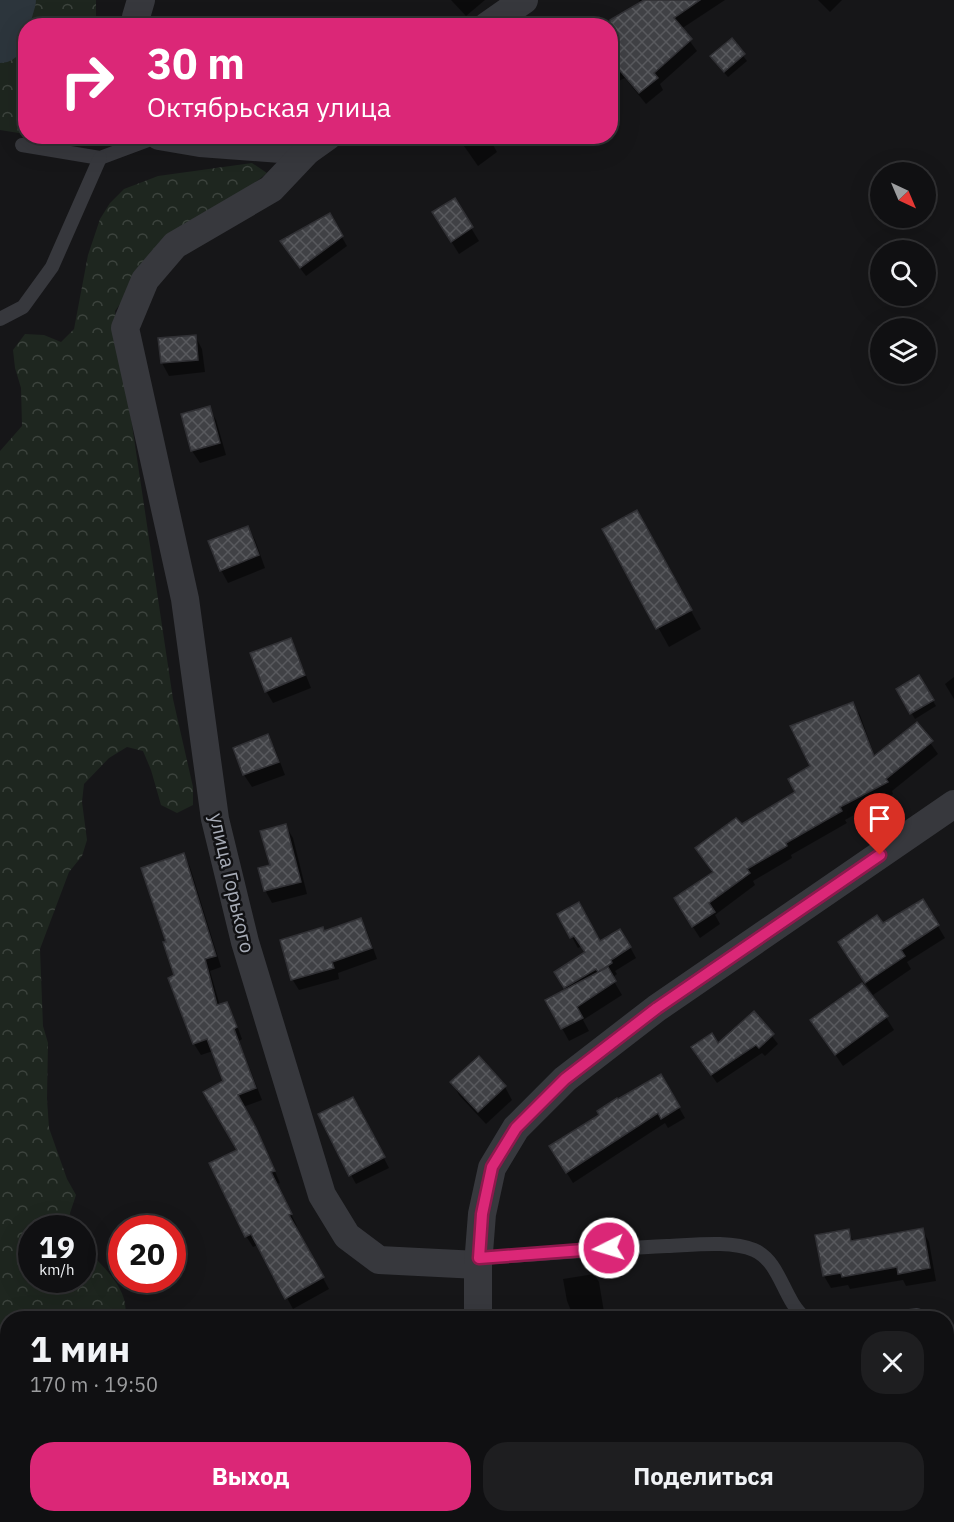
<!DOCTYPE html>
<html lang="ru">
<meta charset="utf-8">
<style>
:root{--surface:#101012;--page:#1e1e20;--text:#f1f3f6;--muted:#9c9d9f;--line:#303032;--accent:#db2777}
body{margin:0;font-family:"IBM Plex Sans",sans-serif;background:var(--page);color:var(--text);height:100vh;display:flex;flex-direction:column;font-size:22px;white-space:nowrap}
*{box-sizing:border-box;margin:0}
p{font-size:20px;color:var(--muted)}
.icon{flex:none;width:33px;height:33px;fill:none;stroke:currentColor;stroke-width:2;stroke-linecap:round;stroke-linejoin:round}
.map{position:relative;flex:1;overflow:hidden}
.panel{position:absolute;left:0px;top:1311px;width:954px;height:212px;display:flex;flex-direction:column;background:var(--surface);border-radius:24px 24px 0 0;box-shadow:0 6px 24px #0002,0 0 0 2px var(--line)}
.panel>*{flex:none}
.guide{position:absolute;left:18px;top:18px;width:600px;height:126px;border-radius:24px;box-shadow:0 6px 24px #0002,0 0 0 2px var(--line);background:#db2777;color:#fff;overflow:hidden}
.needle{width:39px;rotate:136deg}
.controls{position:absolute;left:870px;top:162px;display:grid;gap:12px}
.controls a{display:grid;place-items:center;width:66px;height:66px;border-radius:50%;background:var(--surface);box-shadow:0 6px 24px #0002,0 0 0 2px var(--line);font-size:30px}
.speed{position:absolute;left:18px;top:1215px;display:flex;gap:12px;font-size:30px;font-weight:700;text-align:center}
.speed>*{display:grid;place-content:center;width:78px;height:78px;border-radius:50%;background:var(--surface);box-shadow:0 6px 24px #0002,0 0 0 2px var(--line);line-height:1}
.speed small{font-size:15px;font-weight:400}
.speed .limit{border:9px solid #d22;background:#fff;color:#111}
.pin{position:absolute;display:grid;place-items:center;width:51px;height:51px;color:#fff;margin:-62px -26px;border-radius:50% 50% 50% 0;rotate:-45deg;box-shadow:0 0 6px #0007}
.pin .icon{rotate:45deg}
.me{position:absolute;width:66px;margin:-33px;rotate:265deg;stroke-linejoin:round;filter:drop-shadow(0 0 4px #0008)}
.turn{display:flex;align-items:center;gap:21px;height:126px;padding:0 30px;font-size:27px}
.turn .icon{width:78px;height:78px;stroke-width:2.5}
.turn b{display:block;font-size:42px;line-height:51px}
.round{display:grid;place-items:center;flex:none;width:63px;height:63px;border-radius:24px;background:var(--page)}
.overview{display:flex;align-items:center;justify-content:space-between;height:102px;padding:0 30px}
h1{font-size:36px;font-weight:700;line-height:45px}
.cta{display:flex;gap:12px;margin-top:auto;padding:12px 30px}
.cta a{flex:1;height:69px;border-radius:24px;background:var(--accent);color:#fff;font-size:24px;font-weight:700;line-height:69px;text-align:center}
.cta a+a{background:var(--page);color:var(--text)}
.map>svg:first-child{display:block}
.forest{fill:url(#forest-crowns)}
.shadow{fill:#0007}
.lines{fill:none;stroke-linecap:round;stroke-linejoin:round}
.river{stroke:#2c353c;stroke-width:50}
.building{fill:url(#building-cross-hatch);stroke:#303034;stroke-width:1.5}
.lane{stroke:#37383d;stroke-width:14}
.street{stroke:#37383d;stroke-width:28}
.route-casing{stroke:#8e194d;stroke-width:15}
.route{stroke:#db2777;stroke-width:10}
.labels{text-anchor:middle;stroke-width:5;stroke-linejoin:round;paint-order:stroke}
.street-label{font-size:20px;fill:#a8adb8;stroke:#111113}
</style>
<div class="map">
<svg width="954" height="1522" viewBox="0 0 954 1522">
<defs>
<pattern id="forest-crowns" width="20" height="18" patternUnits="userSpaceOnUse" patternTransform="scale(1.5)"><rect width="20" height="18" fill="#1e261f"/><path d="M2 6a3 3 0 1 1 6 0M12 15a3 3 0 1 1 6 0" fill="none" stroke="#3c433d"/></pattern>
<pattern id="building-cross-hatch" width="8" height="8" patternUnits="userSpaceOnUse" patternTransform="scale(1.5)"><rect width="8" height="8" fill="#404145"/><path d="M0 0l8 8M0 8l8-8" fill="none" stroke="#595a5e"/></pattern>
</defs>
<rect width="100%" height="100%" fill="#161618"/>
<g class="forest">
<path d="M0,0H96V25L26,26L25,134L0,130Z"/>
<path d="M252,163L267,173L143,272L115,311L173,699L193,787V805L177,813L161,805L151,770L143,751L127,747L109,758L84,784L82,802L87,840L82,856L69,872L40,949L43,1026L48,1043L47,1099L49,1128L67,1179L76,1195L70,1213L72,1228H32V1280H82L83,1246C100,1263 133,1292 124,1318H8L7,1402L0,1405V451L22,426L21,388L15,368L13,350L25,334L44,335L61,342L74,329L88,255L100,219L110,203L124,189L158,176Z"/>
</g>
<g class="shadow">
<path d="M451,0H485L466,16Z"/>
<path d="M639,0H725L681,29L697,51L660,84L663,90L646,104L625,78L610,85V26H605L641,4Z"/>
<path d="M818,0H842L830,12Z"/>
<path d="M731,40L747,61L728,77L715,62Z"/>
<path d="M457,136H488L497,152L478,166Z"/>
<path d="M454,200L479,241L459,254L441,225Z"/>
<path d="M329,215L347,246L306,276L287,251Z"/>
<path d="M195,336L202,349L205,372L169,376L162,363L160,339Z"/>
<path d="M209,408L216,420L226,455L200,463L192,451Z"/>
<path d="M248,527L255,540L265,568L228,583L221,570Z"/>
<path d="M604,530L647,531L701,629L669,647Z"/>
<path d="M290,640L297,653L311,688L273,703L266,691Z"/>
<path d="M919,677L936,706L915,719L898,690Z"/>
<path d="M954,677V699L945,684Z"/>
<path d="M853,704L860,715L875,757L917,724L938,754L892,791L893,794L845,820L847,823L791,855L792,858L753,881L755,885L715,915L720,924L700,938L682,910L713,874L697,849L741,826L797,793Z"/>
<path d="M268,736L275,749L285,775L252,787L244,775L235,749Z"/>
<path d="M285,825L293,838L307,894L272,903L265,890Z"/>
<path d="M184,855L190,867L221,967L210,971L220,1006L226,1003L233,1015L242,1039L239,1041L262,1100L243,1107L262,1141L280,1183L276,1184L297,1226L295,1227L329,1289L293,1309L258,1245L253,1247L246,1236L239,1150L224,1082L213,1051L201,1055L194,1044L175,976L168,943Z"/>
<path d="M923,901L945,938L907,962L911,969L873,995L847,955L883,925Z"/>
<path d="M559,914L600,943L630,947L636,958L615,971L617,974L612,978L622,995L583,1020L589,1031L569,1041L547,1001L567,991L556,972L586,952L582,946L578,948Z"/>
<path d="M361,920L367,931L377,959L338,973L339,979L299,990L292,979L324,933Z"/>
<path d="M754,1013L778,1044L765,1056L762,1053L717,1083L698,1056L718,1045Z"/>
<path d="M886,1017L894,1030L843,1066L812,1021Z"/>
<path d="M479,1058L505,1087L512,1100L486,1124L459,1095L452,1082Z"/>
<path d="M661,1076L685,1118L668,1128L665,1123L573,1183L557,1157Z"/>
<path d="M358,1108L389,1168L356,1184L351,1175Z"/>
<path d="M922,1229L929,1242L936,1281L906,1286L903,1280L850,1289L848,1285L831,1288L824,1276L848,1231L854,1242Z"/>
<path d="M594,1274L599,1282L605,1318H574L567,1301L563,1279Z"/>
<path d="M419,1515H442L445,1522H421Z"/>
<path d="M542,1515H582H580V1522H548V1517H543Z"/>
</g>
<g class="lines">
<path class="river" d="M0,38L11,0"/>
</g>
<g class="building">
<path d="M644,0H700L674,18L692,39L654,73L658,78L639,93L610,59V20Z"/>
<path d="M732,38L745,54L724,72L710,56Z"/>
<path d="M455,198L473,227L451,242L432,212Z"/>
<path d="M330,213L343,236L300,268L280,241Z"/>
<path d="M196,335L198,360L161,363L158,338Z"/>
<path d="M210,406L220,443L191,451L181,414Z"/>
<path d="M637,510L692,610L656,629L602,529Z"/>
<path d="M248,526L259,555L220,571L208,541Z"/>
<path d="M291,638L305,675L265,692L250,653Z"/>
<path d="M919,675L934,700L910,714L896,689Z"/>
<path d="M853,702L874,756L917,722L933,741L886,779L888,782L840,807L842,811L786,843L787,846L747,869L750,873L709,903L715,912L692,927L674,898L713,872L695,848L736,818L742,824L795,792L788,779L810,766L790,726Z"/>
<path d="M268,734L279,762L243,775L233,748Z"/>
<path d="M286,824L301,882L264,891L258,868L270,865L260,831Z"/>
<path d="M184,853L216,956L205,959L217,1005L227,1002L237,1027L234,1029L256,1088L238,1095L256,1128L275,1171L271,1172L292,1214L289,1215L324,1277L285,1299L251,1234L245,1237L209,1163L237,1150L203,1092L223,1081L207,1039L193,1044L168,978L174,975L163,942H166L141,868Z"/>
<path d="M923,899L939,925L901,950L905,956L865,983L838,942L877,915L883,923Z"/>
<path d="M579,902L600,941L620,929L631,947L611,960L612,963L598,972L596,969L564,988L554,972L585,952L574,936L570,938L557,914Z"/>
<path d="M361,918L372,948L332,962L334,968L291,980L280,940L323,927L324,931Z"/>
<path d="M608,967L616,981L577,1007L583,1018L561,1029L545,1000Z"/>
<path d="M862,983L888,1016L835,1055L810,1020Z"/>
<path d="M754,1011L774,1034L759,1048L756,1045L711,1075L691,1047L712,1033L718,1043Z"/>
<path d="M479,1056L506,1086L478,1112L450,1082Z"/>
<path d="M661,1074L680,1107L661,1119L658,1113L566,1173L549,1146L599,1115L597,1111L617,1098L618,1099Z"/>
<path d="M353,1097L385,1157L349,1176L318,1114Z"/>
<path d="M923,1228L930,1268L898,1274L897,1267L842,1277L841,1273L823,1276L815,1235L849,1229L851,1241Z"/>
</g>
<g class="lines">
<g class="lane">
<path d="M22,145L100,158L159,136"/>
<path d="M0,319L23,307L52,267L100,158"/>
<path d="M479,1258C542,1254 604,1249 667,1246C692,1245 731,1240 754,1250C781,1262 783,1300 805,1318"/>
<path d="M894,1318L917,1315L925,1318"/>
<path d="M946,1339L954,1363"/>
</g>
<g class="street">
<path d="M138,26L136,17L141,0"/>
<path d="M487,26L524,0"/>
<path d="M159,136L200,143L307,151"/>
<path d="M328,136L307,151L271,189L175,245L145,280L125,328L185,599L215,819L245,942L322,1195L347,1236L379,1260L478,1265"/>
<path d="M478,1318V1265L482,1214L492,1168L516,1128L565,1079L657,1008L954,804"/>
<path d="M486,1515L488,1522"/>
</g>
</g>
<g class="lines">
<g class="route-casing">
<path id="route" d="M609,1248L479,1258L482,1214L492,1167L516,1128L565,1079L657,1008L880,855"/>
</g>
<use href="#route" class="route"/>
</g>
<g class="labels">
<g class="street-label">
<text transform="translate(232 883) rotate(77)" y="7">улица Горького</text>
</g>
</g>
</svg>
<div class="controls">
<a><svg class="needle" viewBox="-14 -14 28 28"><path d="M0-13l5 13h-10z" fill="#e53935"/><path d="M0 13l5-13h-10z" fill="#9c9d9f"/></svg></a>
<a><svg class="icon" aria-label="search" viewBox="0 0 24 24"><circle cx="10" cy="10" r="6"/><path d="M15 15l6 6"/></svg></a>
<a><svg class="icon" aria-label="layers" viewBox="0 0 24 24"><path d="M12 4l9 5-9 5-9-5zM3 14l9 5 9-5"/></svg></a>
</div>
<div class="speed"><div>19<small>km/h</small></div><div class="limit">20</div></div>
<div class="pin" style="left:880px;top:855px;background:#d93025"><svg class="icon" aria-label="arrive" viewBox="0 0 24 24"><path d="M6 21V4h12l-3 4 3 4H6"/></svg></div>
<svg class="me" style="left:609px;top:1248px" viewBox="-20 -20 40 40"><circle r="17" fill="#db2777" stroke="#fff" stroke-width="3"/><path d="M0-11L8 9 0 5-8 9z" fill="#fff"/></svg>
<div class="guide">
<div class="turn"><svg class="icon" aria-label="right" viewBox="0 0 24 24"><path d="M7 20v-9h11M14 6l5 5-5 5"/></svg><div><b>30 m</b>Октябрьская улица</div></div>
</div>
<section class="panel">
<div class="overview"><div><h1>1 мин</h1><p>170 m · 19:50</p></div><a class="round"><svg class="icon" aria-label="close" viewBox="0 0 24 24"><path d="M6 6l12 12M18 6L6 18"/></svg></a></div>
<div class="cta"><a>Выход</a><a>Поделиться</a></div>
</section>
</div>
